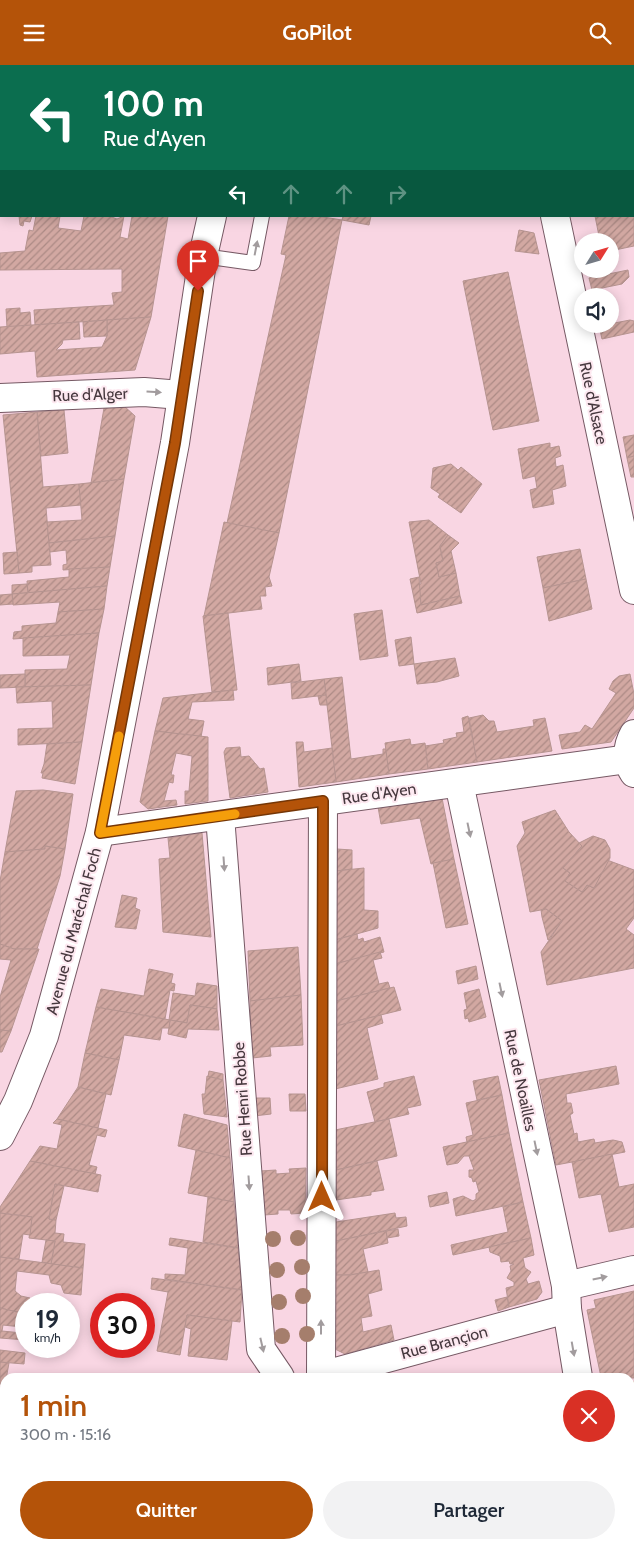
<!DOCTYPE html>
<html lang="fr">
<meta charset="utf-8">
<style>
:root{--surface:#fff;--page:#f2f2f3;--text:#1f2937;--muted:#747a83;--accent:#b45309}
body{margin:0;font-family:Cabin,sans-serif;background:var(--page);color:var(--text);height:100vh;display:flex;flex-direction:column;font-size:19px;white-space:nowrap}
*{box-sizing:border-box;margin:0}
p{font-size:16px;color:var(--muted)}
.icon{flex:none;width:28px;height:28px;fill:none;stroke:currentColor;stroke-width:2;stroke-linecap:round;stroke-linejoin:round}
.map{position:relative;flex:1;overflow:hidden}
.panel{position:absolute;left:0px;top:1308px;width:635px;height:176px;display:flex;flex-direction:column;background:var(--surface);border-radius:15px 15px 0 0;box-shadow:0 2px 12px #0003}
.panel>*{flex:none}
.banner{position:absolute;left:0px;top:0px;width:635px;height:152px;box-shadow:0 2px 12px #0003;background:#0b6e4f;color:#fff;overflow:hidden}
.needle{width:32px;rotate:53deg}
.controls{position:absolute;left:574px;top:168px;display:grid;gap:10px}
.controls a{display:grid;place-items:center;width:45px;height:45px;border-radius:50%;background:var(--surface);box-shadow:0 2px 12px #0003;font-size:25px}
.speed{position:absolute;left:15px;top:1228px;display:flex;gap:10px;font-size:25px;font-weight:700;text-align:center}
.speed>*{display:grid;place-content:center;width:65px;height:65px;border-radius:50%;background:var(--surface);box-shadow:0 2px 12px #0003;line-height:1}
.speed small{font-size:12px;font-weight:400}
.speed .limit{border:8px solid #d22;background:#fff;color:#111}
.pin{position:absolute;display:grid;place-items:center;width:42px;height:42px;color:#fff;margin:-51px -21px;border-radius:50% 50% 50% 0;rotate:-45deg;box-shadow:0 0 5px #0007}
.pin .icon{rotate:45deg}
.me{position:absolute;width:55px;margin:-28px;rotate:0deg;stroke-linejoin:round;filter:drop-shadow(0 0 4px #0008)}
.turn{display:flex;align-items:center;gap:18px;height:105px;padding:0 20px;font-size:22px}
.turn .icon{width:65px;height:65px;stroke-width:2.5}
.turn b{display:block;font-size:35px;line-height:42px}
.lanes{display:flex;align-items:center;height:48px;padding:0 20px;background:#0003;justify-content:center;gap:25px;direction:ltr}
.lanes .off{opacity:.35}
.round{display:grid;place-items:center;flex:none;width:52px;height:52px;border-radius:26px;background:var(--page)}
.headline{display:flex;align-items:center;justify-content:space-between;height:85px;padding:0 20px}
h1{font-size:30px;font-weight:600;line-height:38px;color:var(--accent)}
.action{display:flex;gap:10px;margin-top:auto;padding:10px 20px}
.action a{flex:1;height:58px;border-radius:30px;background:var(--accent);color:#fff;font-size:20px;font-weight:600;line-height:58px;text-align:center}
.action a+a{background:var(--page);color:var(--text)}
header{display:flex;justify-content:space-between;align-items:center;height:65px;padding:0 20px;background:var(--accent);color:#fff;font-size:22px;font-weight:600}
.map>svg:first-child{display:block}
.garden{fill:#dfc2ab}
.building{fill:url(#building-hatch);stroke:#b69490;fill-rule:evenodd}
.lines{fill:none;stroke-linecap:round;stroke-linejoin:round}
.lane-casing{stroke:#765964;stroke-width:16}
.street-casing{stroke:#765964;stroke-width:30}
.secondary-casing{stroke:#765964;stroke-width:30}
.lane{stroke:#fff;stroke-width:14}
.street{stroke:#fff;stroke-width:28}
.secondary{stroke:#fff;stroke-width:28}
.tree{fill:#a57e6c}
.oneway{fill:#a29c9e}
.route-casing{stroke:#753606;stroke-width:12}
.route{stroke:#b45309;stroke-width:9}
.slow{stroke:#f59e0b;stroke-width:9}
.labels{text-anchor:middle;stroke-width:4;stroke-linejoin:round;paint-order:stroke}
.street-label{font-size:16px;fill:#46383e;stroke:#fde8f0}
</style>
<header><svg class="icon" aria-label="menu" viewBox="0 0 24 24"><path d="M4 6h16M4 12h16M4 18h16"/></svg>GoPilot<svg class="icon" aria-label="search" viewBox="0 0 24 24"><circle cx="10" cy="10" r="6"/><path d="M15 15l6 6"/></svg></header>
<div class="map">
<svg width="634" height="1483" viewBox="0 0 634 1483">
<defs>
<pattern id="building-hatch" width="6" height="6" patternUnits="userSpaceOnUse" patternTransform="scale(1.25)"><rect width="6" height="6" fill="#d2a8a2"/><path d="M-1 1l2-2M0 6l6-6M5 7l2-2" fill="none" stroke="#ac8a85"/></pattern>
</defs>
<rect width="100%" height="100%" fill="#f9d6e3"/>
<path class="garden" d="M634,1316V1447L630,1430V1317Z"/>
<g class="building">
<path d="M143,0H194V1Z"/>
<path d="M634,109V181L610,186V176H600L595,151H634Z"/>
<path d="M19,151H32L30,157L24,156L23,161L20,160Z"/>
<path d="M36,151H60L58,163L81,166L84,151H109L117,154L124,151L120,172L128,174L132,151H168L151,252L35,260L34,245L114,240L112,228L122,227V204L0,205V188L25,186L29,165L33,166Z"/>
<path d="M289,151H317L342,155L279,468L227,458L286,190L281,189Z"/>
<path d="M343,151H371L369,160L342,155Z"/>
<path d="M519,165L534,168L539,189L515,186Z"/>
<path d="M628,205L629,212L622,219L592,225L589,213Z"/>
<path d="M508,207L539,356L493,365L463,216Z"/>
<path d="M20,243V248L30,247L31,261L7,263L6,244Z"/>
<path d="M151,252L135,305L37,312L35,286L0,289V262L79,257L80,274L63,275L62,279L56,285L102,282L107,271V255Z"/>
<path d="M107,255V271L84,272L83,257Z"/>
<path d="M630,255L634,256V267L602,274L599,261Z"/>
<path d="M124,341L135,351L124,414L91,418L104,343Z"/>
<path d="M64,345L68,388L41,391L37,347Z"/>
<path d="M37,347L43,422L79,419L81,440L46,443L51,500L32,501V507L19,508L3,350Z"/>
<path d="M634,370V391L627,393L623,372Z"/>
<path d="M550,378V383L559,381L561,391L555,393L556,402L563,400L566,421L552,425L554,439L533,443L530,425L537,423L535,411L523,414L518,384Z"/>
<path d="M634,391V412H631L627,393Z"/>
<path d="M451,399L458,405L461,402L482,419L461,448L438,432L440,429L431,423L433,403Z"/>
<path d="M124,414L115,471L49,478L47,457L82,455L79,419Z"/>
<path d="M429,455L448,470L440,481L443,496L436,498L439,512L456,508L460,531L421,540L418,520L421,519L409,457Z"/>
<path d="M224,457L279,468L269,512L272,521L265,522L266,531H260L262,544L204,551Z"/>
<path d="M448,470L459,478L451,486L456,508L439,512L436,498L443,496L440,481Z"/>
<path d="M115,471L110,502L63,505V500L67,499L66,485L50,487L49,478Z"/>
<path d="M580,484L586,514L543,523L537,492Z"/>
<path d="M17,487L19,508L4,509L3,488Z"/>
<path d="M110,502L107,521L28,528L27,516L69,512V504Z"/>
<path d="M419,512L421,540L460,531L462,538L417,548L410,514Z"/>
<path d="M586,514L592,544L549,556L543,523Z"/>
<path d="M27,519L28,528L12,529V520Z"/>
<path d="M107,521L104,544L58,547L60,537L13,540L12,529Z"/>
<path d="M12,529L13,539L0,540V530Z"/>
<path d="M104,544L99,568L13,574L14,567L22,566V561L56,558L58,547Z"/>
<path d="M382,545L388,591L360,595L354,549Z"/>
<path d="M228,548L237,625L212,627L203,551Z"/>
<path d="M99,568L91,620L25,622V605L67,604L70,590L23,591V573Z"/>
<path d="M411,572L414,599L399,601L395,575Z"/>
<path d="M455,593L459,611L437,617L417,619L414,599Z"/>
<path d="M299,599L301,616L268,620L267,603Z"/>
<path d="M25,609V622L0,623V610Z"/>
<path d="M630,609L634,629V643L611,677L562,684L559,670L580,667L585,660L592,664L616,628L609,624L613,616L619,611Z"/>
<path d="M342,612L351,694L383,689V684H386L389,709L336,717L324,614Z"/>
<path d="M324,614L326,630L292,634L291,618Z"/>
<path d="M91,620L82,677L18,680V664L53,663L52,636L17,638L16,622Z"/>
<path d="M233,625L234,635L192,637L188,654L204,656L201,672L155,666L163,633Z"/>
<path d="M326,630L327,640H320L318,631Z"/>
<path d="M483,650L489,656H494L497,667L534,661L533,655L545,653L552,686L477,697L469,653Z"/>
<path d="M468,651L477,697L428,704L425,681L444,678L443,675L457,672L456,668L464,667L462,653Z"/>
<path d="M155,666L208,672V736L185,739V726H189L192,691L176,688L171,710H174L173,718L169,717L164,736L176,735L177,740L148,744L140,737Z"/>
<path d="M410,674L411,680L425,678L428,704L389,709L385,678Z"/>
<path d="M82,677L75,719L42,713L43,708H41L44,699L47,679Z"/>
<path d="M296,677H303L304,687L332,683L336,717L299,722Z"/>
<path d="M240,682L241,692L249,691L260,704L264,703L268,727L230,733L224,687L226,683Z"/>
<path d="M43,725L73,729L65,784L45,781V784L5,787L16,726Z"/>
<path d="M442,733L454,794L431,799L420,753L381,759L378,742Z"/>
<path d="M555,745L569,767L582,781L563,803L570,808L565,816L582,827L587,820L594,823L607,795L634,805V853L626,864L634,870V903L547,920L541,887L562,856L546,844L530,847L517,781L525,768L522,757Z"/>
<path d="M202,768L211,872L163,867L159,794L170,793L168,773Z"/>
<path d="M593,771L605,775L610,784V793L594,823L587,820L582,827L565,816L570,808L563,803L582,781L579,778Z"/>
<path d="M45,781L65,784L60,811L37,884H14L0,879V816L5,787L45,784Z"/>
<path d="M337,784L352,785V804L336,806Z"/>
<path d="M454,794L468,859L446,863L433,798Z"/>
<path d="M364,803V845L378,846V863L335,875L336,806Z"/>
<path d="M122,830L137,833L135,843L140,845L136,864L115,862Z"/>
<path d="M546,844L562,856L548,875L542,852L541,845Z"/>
<path d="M357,869L358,875L363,873L364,877L380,872L384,887L335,899V875Z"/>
<path d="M0,879L14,884H39L11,966L0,965V932L11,895L0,894Z"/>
<path d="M298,882L301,930L250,936L248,886Z"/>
<path d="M380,887L382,893L373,895L379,919L388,917L390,923L336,936L335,899Z"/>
<path d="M476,901L478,914L458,919L456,906Z"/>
<path d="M149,904L173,909L171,918L175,919L174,926L170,925L165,954L96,942L101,924L144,931Z"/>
<path d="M197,918L217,921V944L190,940L187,958L169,955L173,928L195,931Z"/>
<path d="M394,922L401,945L336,961V936Z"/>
<path d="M479,924L486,952L469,957L468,953L465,954L464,945L467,944L464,928Z"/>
<path d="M301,930L303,980L270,982L271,991L252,993L250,936Z"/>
<path d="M190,940L217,944L219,965L188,964L186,973L168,969L170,955L187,958Z"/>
<path d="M96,942L170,955L169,963H162L160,975L124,970L119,995L85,988Z"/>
<path d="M381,950L383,958L367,963L378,1014L335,1024L336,961Z"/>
<path d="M0,965L11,966L2,987H0Z"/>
<path d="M85,988L119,995L111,1030L78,1022Z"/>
<path d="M616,1001L619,1019L566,1029L567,1038H571L573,1048L570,1050L574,1069L577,1068L578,1077L594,1074L595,1078L613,1075L622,1077L625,1087L556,1100L539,1015Z"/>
<path d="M209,1006L223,1009V1015L208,1012Z"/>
<path d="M207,1011L223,1015L227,1052L204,1049L202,1029H205Z"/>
<path d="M414,1011L421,1040L407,1043L409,1049L375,1057L367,1027L384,1022V1018Z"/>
<path d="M498,1011L502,1030L477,1035L473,1016Z"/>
<path d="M78,1022L106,1029L98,1063L57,1054Z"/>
<path d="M289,1029H305L306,1046H290Z"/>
<path d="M502,1030L509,1068L467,1077L466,1072L473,1070L466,1038Z"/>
<path d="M254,1033H270L271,1049L254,1051Z"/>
<path d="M184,1049L227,1060L230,1093L178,1081Z"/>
<path d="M57,1054L107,1065L105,1072L97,1070L89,1100L97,1102L95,1109L30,1096L40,1081L57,1084L62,1060L53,1058Z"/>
<path d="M389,1054L397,1091L336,1105L335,1065Z"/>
<path d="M509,1068L523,1137L456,1151L453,1134L463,1131L473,1136L476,1134V1129L479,1127L476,1116L473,1117L472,1113L469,1112V1105H474L469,1091H464L458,1098L447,1100L443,1082Z"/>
<path d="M196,1085L230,1093L234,1137L188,1128Z"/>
<path d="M612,1089L619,1122L634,1119V1162L609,1167L601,1129L579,1133L572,1097Z"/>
<path d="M30,1096L101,1110L98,1127L55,1119L49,1154L56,1155L55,1168L64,1169L63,1177L85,1179L83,1203L51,1199L55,1176L29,1173L32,1152L0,1148V1142Z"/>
<path d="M377,1096L384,1125L371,1127V1130L336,1135V1105Z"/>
<path d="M306,1103L305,1148L291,1149L290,1145H278V1149L264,1150L260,1106L276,1105V1109L290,1108L289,1104Z"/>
<path d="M55,1119L64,1121L56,1155L49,1154Z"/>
<path d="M447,1127L449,1138L430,1142L428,1131Z"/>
<path d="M208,1132L234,1137L238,1183L203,1177Z"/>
<path d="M523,1137L531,1173L453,1190L451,1180L508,1167L503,1142Z"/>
<path d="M0,1148L32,1152L30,1170L23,1169L19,1194L0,1192Z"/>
<path d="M395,1148L396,1153L406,1152L407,1161L336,1176V1157Z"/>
<path d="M398,1164L399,1171L387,1173L386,1166Z"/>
<path d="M386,1166L388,1178L363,1184L368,1207L350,1210H335L336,1176Z"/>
<path d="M170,1173L238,1183L242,1225L165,1214V1209L185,1210L188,1183L169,1180Z"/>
<path d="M531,1173L534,1190L523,1193L525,1203L531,1207L526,1214L528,1219L539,1216L542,1227L537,1234L509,1242L506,1223L514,1221V1217L507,1213L511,1206L510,1201L514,1199H510L509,1196L501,1197L500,1191L490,1187L489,1182Z"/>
<path d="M46,1175L55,1176L51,1199L42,1197Z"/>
<path d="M0,1192L83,1203L81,1230L64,1228L61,1220L51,1218L49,1210L17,1206L15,1226L21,1231L30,1233V1239H26V1249L0,1243Z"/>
<path d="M379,1205L382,1225L368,1229L372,1251L361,1253L363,1267L391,1260L394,1275L345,1289L335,1284V1210H350Z"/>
<path d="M152,1213L242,1225L240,1257L187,1250L180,1290L157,1286L168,1227L151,1224Z"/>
<path d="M634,1226V1313L601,1312L587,1245L596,1243L594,1235Z"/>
<path d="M507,1232L509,1242L498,1246L495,1235Z"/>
<path d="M0,1243L26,1249V1275L0,1273ZM3,1260L22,1262V1268L2,1266Z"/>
<path d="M187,1250L232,1256L227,1295L188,1291L191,1264L185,1262Z"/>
<path d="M0,1285L25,1288L24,1299L0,1297Z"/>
<path d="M0,1297L9,1298L5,1320L0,1319Z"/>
<path d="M2,1348L5,1349V1371L0,1370Z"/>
<path d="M0,1400L5,1401V1418L0,1417Z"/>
<path d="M45,1479H67V1483H44Z"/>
<path d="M108,1479L134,1481L133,1483H107Z"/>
<path d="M134,1479H156L155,1483L134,1481Z"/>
<path d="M205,1479H246V1483H204Z"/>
<path d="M565,1479H597L598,1483H570L569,1479Z"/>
</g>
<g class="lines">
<g class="lane-casing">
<g id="lane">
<path d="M204,1L205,0"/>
<path d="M290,1V0"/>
<path d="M203,191L253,198L262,151"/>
</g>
</g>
<g class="street-casing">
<g id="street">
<path d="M523,0V1"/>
<path d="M555,151L634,525"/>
<path d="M0,333L144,327L181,330"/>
<path d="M634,669C627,681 626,696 634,708"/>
<path d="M459,718L566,1221L567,1244L578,1312"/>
<path d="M220,751L261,1284L280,1312"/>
<path d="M100,767L628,694"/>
<path d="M566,1221L634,1205"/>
<path d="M321,1311L567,1244"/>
<path d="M321,1312L323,736"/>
<path d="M0,1389H5"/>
<path d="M295,1479V1483"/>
<path d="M610,1479L611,1483"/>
</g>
</g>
<g class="secondary-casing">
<g id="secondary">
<path d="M105,0L106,1"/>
<path d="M244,1L245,0"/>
<path d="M0,1071L18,1036L44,971L100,767L175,378L203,191L212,151"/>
</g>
</g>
<use href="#lane" class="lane"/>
<use href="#street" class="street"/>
<use href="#secondary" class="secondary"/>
</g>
<g class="tree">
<circle cx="298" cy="1173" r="8"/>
<circle cx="273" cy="1174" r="8"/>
<circle cx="302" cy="1202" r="8"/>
<circle cx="277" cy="1205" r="8"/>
<circle cx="303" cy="1231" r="8"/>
<circle cx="279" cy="1237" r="8"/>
<circle cx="307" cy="1269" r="8"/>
<circle cx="282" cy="1271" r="8"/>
</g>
<defs><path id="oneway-solid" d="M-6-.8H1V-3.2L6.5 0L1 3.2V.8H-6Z" transform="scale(1.25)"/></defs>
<g class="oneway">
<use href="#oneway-solid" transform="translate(256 183) rotate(-79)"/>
<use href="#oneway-solid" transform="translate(154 327) rotate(4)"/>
<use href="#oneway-solid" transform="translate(469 765) rotate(78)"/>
<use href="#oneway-solid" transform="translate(224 799) rotate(86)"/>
<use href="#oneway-solid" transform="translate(501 925) rotate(78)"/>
<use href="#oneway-solid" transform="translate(536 1083) rotate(78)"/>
<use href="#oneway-solid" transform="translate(249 1118) rotate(86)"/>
<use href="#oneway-solid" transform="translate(600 1213) rotate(-12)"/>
<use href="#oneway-solid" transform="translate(321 1262) rotate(-90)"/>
<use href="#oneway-solid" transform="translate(262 1280) rotate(77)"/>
<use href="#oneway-solid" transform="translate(573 1284) rotate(80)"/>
</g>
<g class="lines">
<g class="route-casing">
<path id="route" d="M198,226L175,378L100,768L323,736L322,1132"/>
</g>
<use href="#route" class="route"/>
<path class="slow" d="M119,671L100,768L235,749"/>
</g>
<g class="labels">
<g class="street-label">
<text transform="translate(90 329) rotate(-2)" y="6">Rue d'Alger</text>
<text transform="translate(594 338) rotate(78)" y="6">Rue d'Alsace</text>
<text transform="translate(379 728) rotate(-8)" y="6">Rue d'Ayen</text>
<text transform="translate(73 866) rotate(-75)" y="6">Avenue du Maréchal Foch</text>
<text transform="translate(521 1015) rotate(78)" y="6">Rue de Noailles</text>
<text transform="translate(242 1034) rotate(-94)" y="6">Rue Henri Robbe</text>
<text transform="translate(444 1277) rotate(-15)" y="6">Rue Brançion</text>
</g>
</g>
</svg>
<div class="controls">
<a><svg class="needle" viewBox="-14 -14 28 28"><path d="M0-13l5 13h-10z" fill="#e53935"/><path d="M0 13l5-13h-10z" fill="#747a83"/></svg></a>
<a><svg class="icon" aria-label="sound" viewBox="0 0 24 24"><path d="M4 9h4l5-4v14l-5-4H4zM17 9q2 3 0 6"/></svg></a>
</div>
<div class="speed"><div>19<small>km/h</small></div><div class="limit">30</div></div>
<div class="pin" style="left:198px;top:226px;background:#d93025"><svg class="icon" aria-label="arrive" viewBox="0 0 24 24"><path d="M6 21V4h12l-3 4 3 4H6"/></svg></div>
<svg class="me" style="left:322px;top:1132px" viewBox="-20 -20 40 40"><path d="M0-17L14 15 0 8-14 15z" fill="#b45309" stroke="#fff" stroke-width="4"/></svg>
<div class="banner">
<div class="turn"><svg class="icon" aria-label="left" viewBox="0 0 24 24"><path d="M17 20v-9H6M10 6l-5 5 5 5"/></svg><div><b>100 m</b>Rue d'Ayen</div></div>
<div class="lanes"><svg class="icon" aria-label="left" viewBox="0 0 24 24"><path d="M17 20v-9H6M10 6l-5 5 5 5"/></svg><svg class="icon off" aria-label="ahead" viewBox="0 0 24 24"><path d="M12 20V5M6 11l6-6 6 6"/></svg><svg class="icon off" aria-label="ahead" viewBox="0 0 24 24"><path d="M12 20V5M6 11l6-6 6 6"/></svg><svg class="icon off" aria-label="right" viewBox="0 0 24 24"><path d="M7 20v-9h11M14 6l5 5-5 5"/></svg></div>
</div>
<section class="panel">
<div class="headline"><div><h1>1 min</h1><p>300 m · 15:16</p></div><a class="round" style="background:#d93025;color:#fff"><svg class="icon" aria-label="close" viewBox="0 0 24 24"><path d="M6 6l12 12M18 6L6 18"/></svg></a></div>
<div class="action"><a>Quitter</a><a>Partager</a></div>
</section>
</div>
